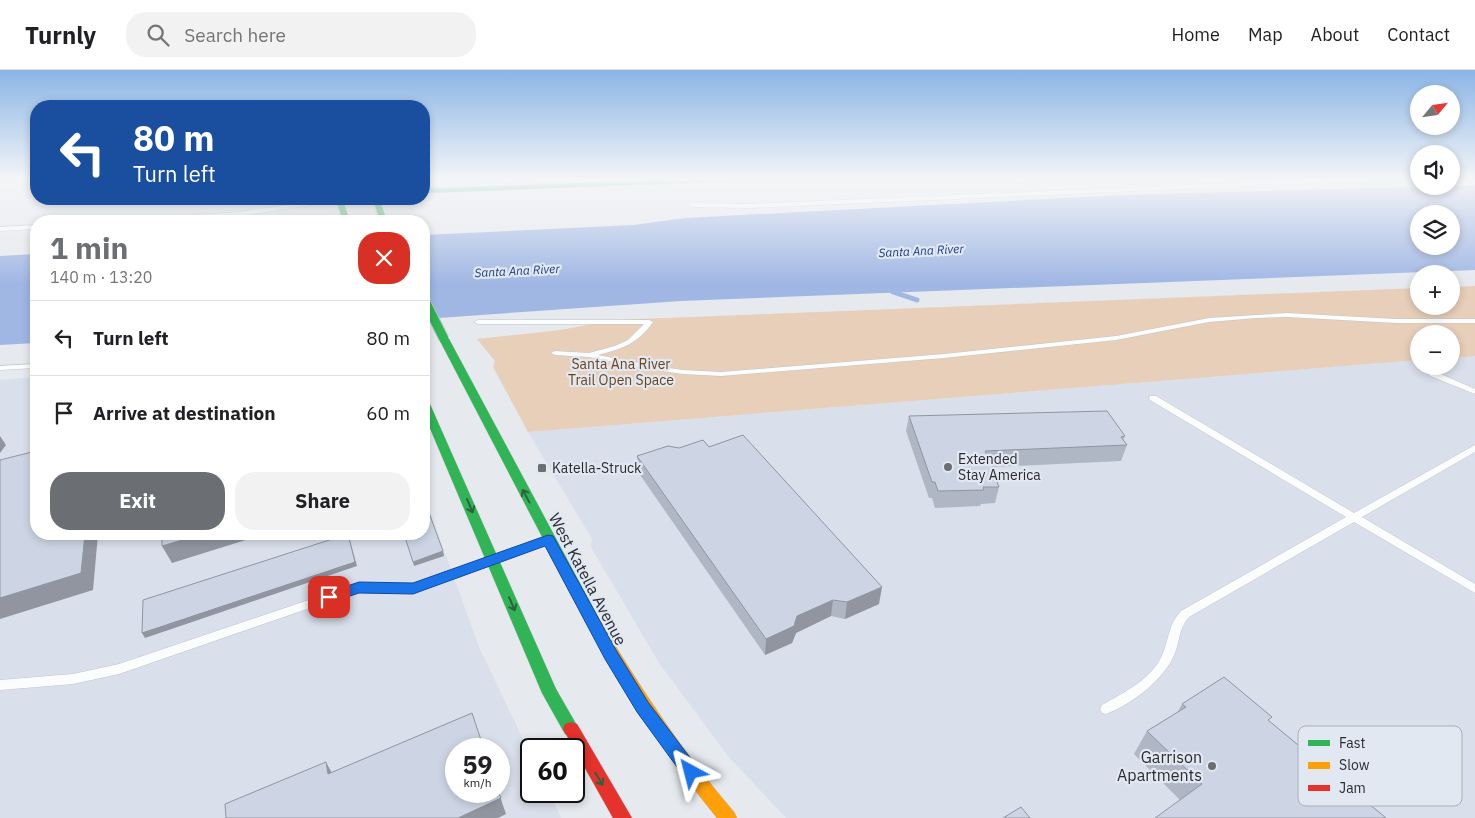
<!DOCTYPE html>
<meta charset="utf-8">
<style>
:root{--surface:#fff;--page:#f2f2f2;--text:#202124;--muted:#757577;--line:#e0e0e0;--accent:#6b6e72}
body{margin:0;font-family:"IBM Plex Sans",sans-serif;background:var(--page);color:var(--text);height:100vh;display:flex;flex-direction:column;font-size:19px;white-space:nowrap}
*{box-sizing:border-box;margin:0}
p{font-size:16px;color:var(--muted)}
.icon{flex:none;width:28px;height:28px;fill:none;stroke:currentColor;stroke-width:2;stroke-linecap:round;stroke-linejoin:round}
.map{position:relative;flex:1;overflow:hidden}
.side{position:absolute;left:30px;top:145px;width:400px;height:325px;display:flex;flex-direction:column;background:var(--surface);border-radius:20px;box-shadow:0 2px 8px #0003}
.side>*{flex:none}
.hud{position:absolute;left:30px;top:30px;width:400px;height:105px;border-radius:20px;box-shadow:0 2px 8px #0003;background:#1a4fa0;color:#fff;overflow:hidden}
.needle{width:32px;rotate:61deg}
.buttons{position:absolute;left:1410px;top:15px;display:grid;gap:10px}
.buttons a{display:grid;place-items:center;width:50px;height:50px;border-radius:50%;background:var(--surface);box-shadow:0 2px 8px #0003;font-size:25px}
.speed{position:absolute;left:445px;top:668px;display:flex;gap:10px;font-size:25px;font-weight:700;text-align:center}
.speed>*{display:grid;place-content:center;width:65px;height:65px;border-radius:50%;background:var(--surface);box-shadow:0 2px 8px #0003;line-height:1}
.speed small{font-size:12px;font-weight:400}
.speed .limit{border:2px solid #111;border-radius:8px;background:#fff;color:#111}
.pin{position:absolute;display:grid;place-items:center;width:42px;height:42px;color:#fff;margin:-21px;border-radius:10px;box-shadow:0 2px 8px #0006}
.me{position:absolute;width:55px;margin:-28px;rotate:322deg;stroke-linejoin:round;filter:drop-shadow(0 0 4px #0008)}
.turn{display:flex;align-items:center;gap:18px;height:105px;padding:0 20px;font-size:22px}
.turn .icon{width:65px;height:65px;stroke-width:2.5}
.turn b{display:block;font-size:35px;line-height:42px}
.round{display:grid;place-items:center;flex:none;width:52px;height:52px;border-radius:20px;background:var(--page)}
.head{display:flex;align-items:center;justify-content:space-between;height:85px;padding:0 20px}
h1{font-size:30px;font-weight:800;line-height:38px;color:var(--accent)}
.cta{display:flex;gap:10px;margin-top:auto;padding:10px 20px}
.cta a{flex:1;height:58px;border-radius:20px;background:var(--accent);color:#fff;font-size:20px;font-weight:800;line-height:58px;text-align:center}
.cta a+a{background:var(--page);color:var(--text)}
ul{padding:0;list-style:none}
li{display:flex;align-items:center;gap:15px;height:75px;padding:0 20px;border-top:1px solid var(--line)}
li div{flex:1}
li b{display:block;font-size:19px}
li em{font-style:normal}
header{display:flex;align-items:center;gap:30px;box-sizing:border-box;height:70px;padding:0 25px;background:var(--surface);border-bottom:1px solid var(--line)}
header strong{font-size:24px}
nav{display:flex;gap:28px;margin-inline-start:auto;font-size:18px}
.search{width:350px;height:45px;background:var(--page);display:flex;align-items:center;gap:12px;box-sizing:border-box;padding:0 18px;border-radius:20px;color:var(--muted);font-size:19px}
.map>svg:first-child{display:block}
.built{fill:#d9dfeb;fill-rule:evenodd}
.green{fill:#e7cfba}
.water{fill:#a0b7e4;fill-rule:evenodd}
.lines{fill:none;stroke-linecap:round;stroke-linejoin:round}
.stream{stroke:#a0b7e4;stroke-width:5}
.lane-casing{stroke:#c2c5c8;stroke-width:1}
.fast-casing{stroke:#c2c5c8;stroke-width:1}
.slow-casing{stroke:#c2c5c8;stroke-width:1}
.jam-casing{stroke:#c2c5c8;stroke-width:1}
.lane{fill:#fbfcfc;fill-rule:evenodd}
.fast{fill:#30b455;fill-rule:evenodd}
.slow{fill:#ff9f0a;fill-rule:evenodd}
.jam{fill:#e5322d;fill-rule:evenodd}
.fast-bridge-casing{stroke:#c2c5c8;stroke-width:11;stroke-linecap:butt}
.fast-bridge{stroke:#30b455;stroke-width:9}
.wall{fill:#b0b7c4}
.shaded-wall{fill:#9095a0}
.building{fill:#cdd5e4;stroke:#9095a0}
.oneway{stroke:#2c623e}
.route{fill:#1a73e8;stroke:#114b97}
.poi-dot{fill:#6b6e72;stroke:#e2e8f1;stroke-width:2}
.labels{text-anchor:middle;stroke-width:4.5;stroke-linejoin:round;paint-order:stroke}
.far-water-label{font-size:12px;font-style:italic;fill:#1b3d85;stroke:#e2e8f1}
.park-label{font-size:14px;fill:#6b441c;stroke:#e2e8f1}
.poi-label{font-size:14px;fill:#292b2f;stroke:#e2e8f1;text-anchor:start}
.near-street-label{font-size:16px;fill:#292b2f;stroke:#e2e8f1}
.near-poi-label{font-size:16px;fill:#292b2f;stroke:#e2e8f1;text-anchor:end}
.key{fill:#e2e8f1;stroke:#aaafb7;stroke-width:1}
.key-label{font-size:14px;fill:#292b2f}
</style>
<header>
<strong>Turnly</strong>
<div class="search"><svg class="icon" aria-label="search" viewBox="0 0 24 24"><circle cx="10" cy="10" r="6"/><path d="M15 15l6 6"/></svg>Search here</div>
<nav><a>Home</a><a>Map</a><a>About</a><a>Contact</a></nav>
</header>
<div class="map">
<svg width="1475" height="748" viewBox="0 0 1475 748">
<rect width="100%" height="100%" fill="#e6e9ee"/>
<g class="built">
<path d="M1475,286V748H786L728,686L659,593L591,477L592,469L528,362L1419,290V296H1451V288Z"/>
<path d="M36,307V464H424V425L479,577L531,686V721H549L561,748H0V310ZM456,679H499V721H456Z"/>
</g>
<path class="green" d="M1475,216V286L1451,288V264H1419V290L528,362L493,297L495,291L477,269L560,260L615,250L1419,218V236H1451V217Z"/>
<g class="water">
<path d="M1475,115V200L681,231L424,249V165L633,155L685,148L1123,125ZM1419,144H1451V176H1419Z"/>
<path d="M36,184V273L0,275V186Z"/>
</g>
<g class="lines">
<path class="stream" d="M893,222L917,230"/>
<g class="lane-casing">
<g id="lane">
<path d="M1327,109H1369L1367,111L749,138L692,137L689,135L692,133L749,134Z"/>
<path d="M330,129H342L339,131L239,146L154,151H129L132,149L239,142Z"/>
<path d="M36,155V159L0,161V157Z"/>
<path d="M1287,243L1396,249H1475V253H1396L1287,247L1256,248L1209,252L1116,270L944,288L721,306L683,304L648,299L589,287L555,285L551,283L555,281L589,283L615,276L628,270L644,254H478L474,252L478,250H649L653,252C637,274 624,278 598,285L648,295L683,300L721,302L944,284L1116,266L1209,248Z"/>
<path d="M36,294V298L0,300V296Z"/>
<path d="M1430,302H1436L1475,319V324L1430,306L1429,304Z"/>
<path d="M1150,326H1156L1354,443L1475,375V382L1362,447L1475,514V523L1354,452L1189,547C1179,558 1180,570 1175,583C1165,609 1131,635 1106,644L1102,643L1100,639L1102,635C1123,623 1154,608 1163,583C1169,568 1169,553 1181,541L1346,447L1150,330L1149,328Z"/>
<path d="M546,466L550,467L551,470L550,473L413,522L359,521L119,604L73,614L0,620V610L73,604L119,594L359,513L413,514Z"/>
</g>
</g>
<g class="fast-casing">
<g id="fast">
<path d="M681,109H741L738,111L424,123V119Z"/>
<path d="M336,129H344L343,131L350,151H343Z"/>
<path d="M373,129H379L387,151H380Z"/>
<path d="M444,266L449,269L597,545L599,549L597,553L592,555L587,553L439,269Z"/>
<path d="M424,329L429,332L556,619L579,659L577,664L571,666L565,664L542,623L424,344Z"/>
</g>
</g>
<g class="slow-casing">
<path id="slow" d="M592,543L597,545C638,615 682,681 734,742L737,748H717C667,687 625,621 587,553L585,549L587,545Z"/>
</g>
<g class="jam-casing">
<path id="jam" d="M571,652L577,654L632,748H613L563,659L565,654Z"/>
</g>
<use href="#lane" class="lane"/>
<use href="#fast" class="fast"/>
<use href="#slow" class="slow"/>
<use href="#jam" class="jam"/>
<g class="fast-bridge-casing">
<path id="fast-bridge" d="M424,229L444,269"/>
</g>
<use href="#fast-bridge" class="fast-bridge"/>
</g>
<g class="wall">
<path d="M909,346L1125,366L1123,370L1127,375L1121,391L992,397L999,410L998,414L999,417L995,433L981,434L980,436L935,438L932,428H929L906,361Z"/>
<path d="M709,377L879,534L845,549L831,546L796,563L792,573L765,585L638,402L637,386Z"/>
<path d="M1182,634L1269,651L1386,748L1180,730L1134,684L1147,661L1177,643Z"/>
</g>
<g class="shaded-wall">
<path d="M0,366L6,375L0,383Z"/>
<path d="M36,381V399L34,395Z"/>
<path d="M85,464H98L93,520L0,549V528Z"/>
<path d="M202,464H265L172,493L162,476Z"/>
<path d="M348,464L357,496L145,568L142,563Z"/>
<path d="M443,481L444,486L414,496L413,492Z"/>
<path d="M882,517L879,534L845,549L847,532Z"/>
<path d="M833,530L831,546L796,563L792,573L765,585L766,569L797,546Z"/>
<path d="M326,692L335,709L328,704Z"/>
<path d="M498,721L506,744L498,748H458Z"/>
</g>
<g class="building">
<path d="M1107,341L1125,366L1121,367L1127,375L985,381L999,410H996L999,417H983L984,420L938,421L935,412H932L909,346Z"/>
<path d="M743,365L882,517L847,532L833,530L797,546L794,556L766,569L637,386L668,376L679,378L703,370L709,377Z"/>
<path d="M36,381L34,395H36V464H85L81,503L0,528V390Z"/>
<path d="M424,429L443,481L413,492L404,464H424Z"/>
<path d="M162,464H202L162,476Z"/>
<path d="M348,464L355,492L142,563L143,530Z"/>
<path d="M1224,607L1272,647L1268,650L1386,748H1155L1202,714L1147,661L1186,637L1182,634Z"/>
<path d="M472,643L484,679H456V721H498L501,728L458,748H226L225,734L326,692L328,704Z"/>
<path d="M1021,737L1030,748H1003Z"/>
</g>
<defs><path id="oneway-shaft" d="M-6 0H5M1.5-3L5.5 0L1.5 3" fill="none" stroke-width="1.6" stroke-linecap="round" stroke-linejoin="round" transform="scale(1.25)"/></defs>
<g class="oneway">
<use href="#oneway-shaft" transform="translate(526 426) rotate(-118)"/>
<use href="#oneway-shaft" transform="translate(470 436) rotate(67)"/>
<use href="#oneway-shaft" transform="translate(512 534) rotate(67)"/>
<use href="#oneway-shaft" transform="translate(599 709) rotate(59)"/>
</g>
<linearGradient id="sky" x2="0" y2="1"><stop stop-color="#8bb5e6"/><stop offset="0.51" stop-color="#f4f5f7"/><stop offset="1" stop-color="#f4f5f7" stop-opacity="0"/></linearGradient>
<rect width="1475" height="214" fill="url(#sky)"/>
<path class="route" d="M548,465L553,466L616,580L648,632L697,697L700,702L697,708L691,711L685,708L637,642L605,589L545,476L413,524L359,523L329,533L324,531L322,527L324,524L359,512L413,513Z"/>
<g class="poi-dot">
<circle cx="948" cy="397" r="5"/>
<rect x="537" y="393" width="10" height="10" rx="2.5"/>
<circle cx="1212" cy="696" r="5"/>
</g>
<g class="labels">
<g class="far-water-label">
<text transform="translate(921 181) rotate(-3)" y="4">Santa Ana River</text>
<text transform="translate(517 201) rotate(-3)" y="4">Santa Ana River</text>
</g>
<g class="park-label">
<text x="621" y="299">Santa Ana River<tspan x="621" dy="16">Trail Open Space</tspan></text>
</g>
<g class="poi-label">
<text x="958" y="394">Extended<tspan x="958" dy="16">Stay America</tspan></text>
<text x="552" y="403">Katella-Struck</text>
</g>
<g class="near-street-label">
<text transform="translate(588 509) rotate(62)" y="6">West Katella Avenue</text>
</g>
<g class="near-poi-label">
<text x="1202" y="693">Garrison<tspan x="1202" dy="18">Apartments</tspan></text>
</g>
</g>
<rect x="1298" y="656" width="164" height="80" rx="8" class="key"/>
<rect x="1308" y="670" width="22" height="6" fill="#30b455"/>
<rect x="1308" y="692" width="22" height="7" fill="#ff9f0a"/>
<rect x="1308" y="715" width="22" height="6" fill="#e5322d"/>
<g class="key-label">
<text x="1339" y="678">Fast</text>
<text x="1339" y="700">Slow</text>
<text x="1339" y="723">Jam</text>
</g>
</svg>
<div class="buttons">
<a><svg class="needle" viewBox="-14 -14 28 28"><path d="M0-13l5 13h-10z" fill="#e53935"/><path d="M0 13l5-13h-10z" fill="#757577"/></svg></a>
<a><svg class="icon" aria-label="sound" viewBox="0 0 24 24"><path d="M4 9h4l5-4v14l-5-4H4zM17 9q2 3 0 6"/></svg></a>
<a><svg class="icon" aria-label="layers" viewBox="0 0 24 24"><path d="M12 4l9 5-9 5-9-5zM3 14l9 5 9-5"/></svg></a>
<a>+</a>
<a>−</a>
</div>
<div class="speed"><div>59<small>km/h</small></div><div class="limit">60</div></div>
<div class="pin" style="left:329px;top:527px;background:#d93025"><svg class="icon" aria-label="arrive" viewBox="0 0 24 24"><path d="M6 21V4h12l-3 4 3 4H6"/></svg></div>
<svg class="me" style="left:691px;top:702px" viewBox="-20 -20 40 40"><path d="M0-17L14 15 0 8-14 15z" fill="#1a73e8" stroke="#fff" stroke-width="4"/></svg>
<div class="hud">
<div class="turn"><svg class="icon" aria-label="left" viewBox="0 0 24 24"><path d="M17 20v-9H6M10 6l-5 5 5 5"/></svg><div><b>80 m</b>Turn left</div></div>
</div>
<section class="side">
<div class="head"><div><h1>1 min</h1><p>140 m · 13:20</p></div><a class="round" style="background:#d93025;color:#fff"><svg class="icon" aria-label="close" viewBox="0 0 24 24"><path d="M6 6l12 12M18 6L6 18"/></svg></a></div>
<ul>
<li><svg class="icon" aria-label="left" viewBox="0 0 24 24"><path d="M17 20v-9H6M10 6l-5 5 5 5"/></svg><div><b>Turn left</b></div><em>80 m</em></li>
<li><svg class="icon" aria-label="arrive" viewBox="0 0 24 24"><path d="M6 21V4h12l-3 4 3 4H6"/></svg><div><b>Arrive at destination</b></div><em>60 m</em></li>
</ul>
<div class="cta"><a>Exit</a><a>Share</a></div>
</section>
</div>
